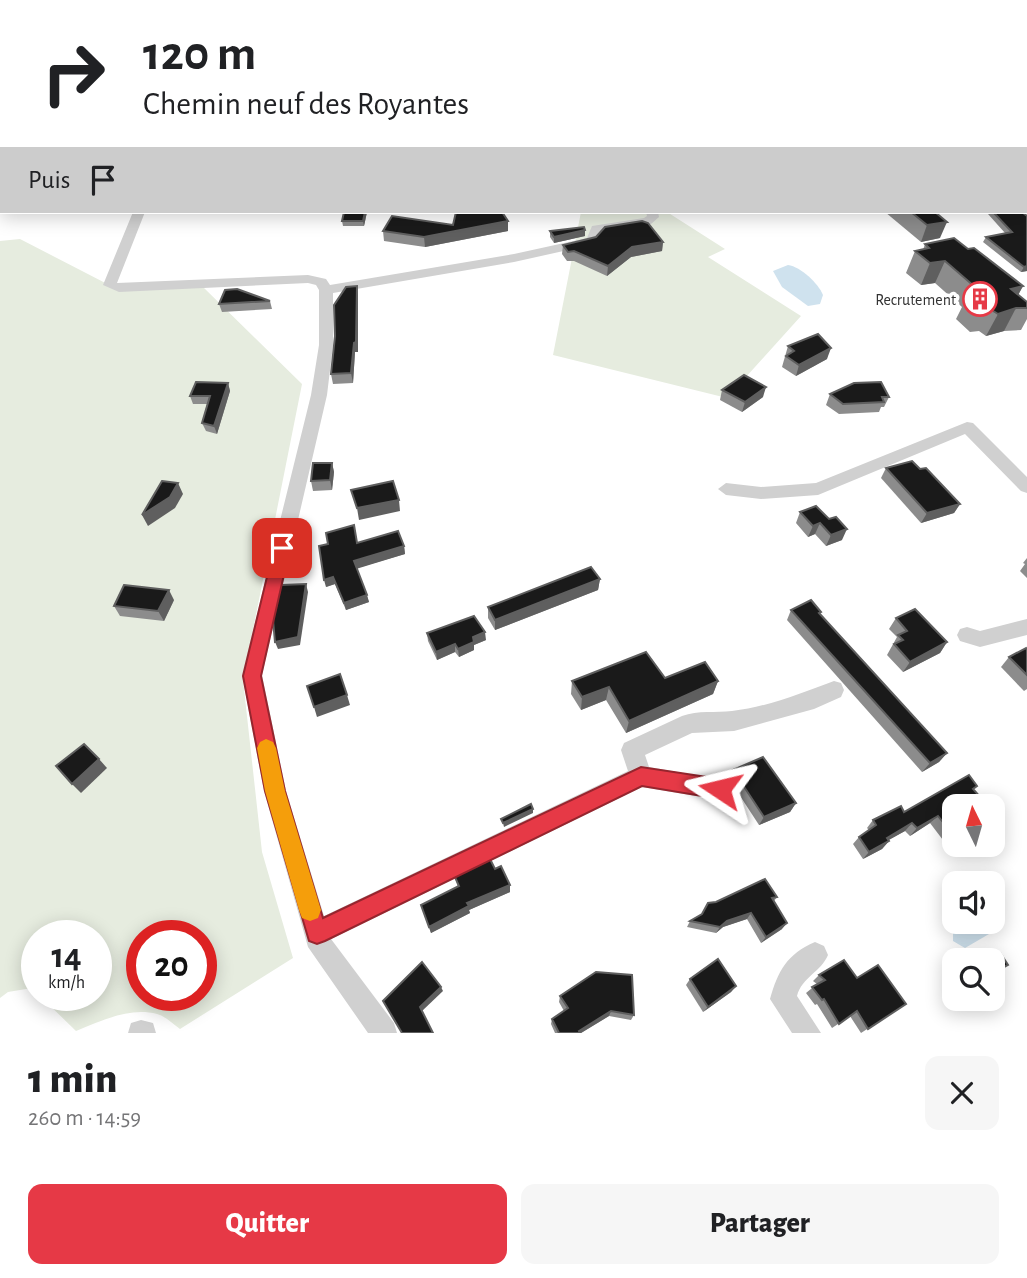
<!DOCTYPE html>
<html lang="fr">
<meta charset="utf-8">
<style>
:root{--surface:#fff;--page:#f6f6f6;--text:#202124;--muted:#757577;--accent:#e63946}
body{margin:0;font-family:"Alegreya Sans",sans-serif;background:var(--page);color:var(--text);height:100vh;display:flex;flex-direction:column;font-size:26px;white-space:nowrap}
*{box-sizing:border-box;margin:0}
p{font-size:23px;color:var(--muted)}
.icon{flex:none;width:38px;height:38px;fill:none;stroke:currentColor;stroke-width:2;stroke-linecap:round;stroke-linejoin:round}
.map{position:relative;height:1033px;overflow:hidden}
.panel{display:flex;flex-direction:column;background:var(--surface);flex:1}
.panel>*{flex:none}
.guide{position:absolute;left:0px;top:0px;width:1027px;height:214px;box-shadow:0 4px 18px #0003;background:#fff;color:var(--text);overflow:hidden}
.needle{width:46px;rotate:355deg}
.tools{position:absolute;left:942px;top:794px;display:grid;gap:14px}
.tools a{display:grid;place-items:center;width:63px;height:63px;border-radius:14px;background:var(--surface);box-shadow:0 4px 18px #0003;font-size:35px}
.speed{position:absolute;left:21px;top:920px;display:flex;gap:14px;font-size:35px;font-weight:700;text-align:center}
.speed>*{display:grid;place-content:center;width:91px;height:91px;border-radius:50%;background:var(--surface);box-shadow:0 4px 18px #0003;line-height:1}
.speed small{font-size:18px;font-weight:400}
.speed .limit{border:10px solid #d22;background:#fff;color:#111}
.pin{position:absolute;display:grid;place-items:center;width:60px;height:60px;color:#fff;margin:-30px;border-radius:14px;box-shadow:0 4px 10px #0006}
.me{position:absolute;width:77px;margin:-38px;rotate:280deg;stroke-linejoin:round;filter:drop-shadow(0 0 5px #0008)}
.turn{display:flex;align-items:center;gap:24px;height:147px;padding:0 28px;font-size:32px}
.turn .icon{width:91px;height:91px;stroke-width:2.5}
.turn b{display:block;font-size:49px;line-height:60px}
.then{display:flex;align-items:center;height:66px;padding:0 28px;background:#0003;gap:14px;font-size:26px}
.round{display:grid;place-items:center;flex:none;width:74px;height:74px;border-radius:14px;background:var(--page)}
.overview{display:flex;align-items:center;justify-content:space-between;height:119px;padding:0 28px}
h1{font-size:42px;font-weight:800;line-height:52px}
.button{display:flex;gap:14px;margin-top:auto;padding:14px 28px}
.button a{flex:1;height:80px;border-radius:14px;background:var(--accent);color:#fff;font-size:28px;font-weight:800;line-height:80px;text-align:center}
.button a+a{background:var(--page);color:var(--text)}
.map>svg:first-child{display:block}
.green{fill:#e6ecdf;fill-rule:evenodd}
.water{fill:#cfe2ee}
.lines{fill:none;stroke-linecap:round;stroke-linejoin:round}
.stream{stroke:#cfe2ee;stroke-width:2.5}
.canal{fill:#cfe2ee;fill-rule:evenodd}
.minor{fill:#d0d0d0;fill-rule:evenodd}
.wall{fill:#8c8c8c}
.shaded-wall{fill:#5f5f5f}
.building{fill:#1a1a1a;stroke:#5f5f5f;stroke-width:2}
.route{fill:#e63946;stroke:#96252e;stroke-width:2}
.slow{fill:#f59e0b}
.labels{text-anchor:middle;stroke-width:7;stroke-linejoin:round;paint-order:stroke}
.far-poi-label{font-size:16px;fill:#333;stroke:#fff;text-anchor:end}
</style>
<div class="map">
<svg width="1027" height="1033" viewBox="0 0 1027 1033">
<rect width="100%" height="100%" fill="#fff"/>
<g class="green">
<path d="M422,0H758L759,2H421Z"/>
<path d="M581,212H667L725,249L708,257L801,316L727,398L553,355Z"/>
<path d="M20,239L115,288L203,287L302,384L243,680L262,852L293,958L180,1029C173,1024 165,1016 157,1014C129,1007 101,1021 76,1031L40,996H96V936H37V992L32,988L8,992L0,998V241ZM142,936H201V996H142Z"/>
</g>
<g class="water">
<path d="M788,265C801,267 818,283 823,295L820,304L808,306L782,287L773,271Z"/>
<path d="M971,922H982L989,934L965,948L953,941V932Z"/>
</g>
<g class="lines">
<path class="stream" d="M918,0L920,2"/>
<g class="canal">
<path d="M642,0H650L641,2Z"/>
<path d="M0,73H2L0,80Z"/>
</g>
<g class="minor">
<rect x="428" y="0" width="8" height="2"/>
<path d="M948,0H959L961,2H949Z"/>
<path d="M1026,21L1027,22V28L1026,27Z"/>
<rect x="0" y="27" width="2" height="6"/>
<rect x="1026" y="98" width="1" height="6"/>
<rect x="1026" y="114" width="1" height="7"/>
<rect x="0" y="120" width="2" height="6"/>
<rect x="1026" y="144" width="1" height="6"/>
<path d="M1026,200L1027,201V209L1026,208Z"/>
<path d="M133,212H145L117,283L308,275L326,279L330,285L514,254L587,238L592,226L644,218L647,216L646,212H658L659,217L651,224L602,232V236L595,244L514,262L333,293V345L327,395L262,675L286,791L324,916L628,771L621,750L624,743L682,716C698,710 716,713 732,711C767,707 802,693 834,681L841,683L844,690L841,697L814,709L734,731L692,733L645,755L649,767L728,781L731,789L728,797L720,800L642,787L331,939L394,1023L397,1033H368L308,947L264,791L242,675L311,395L319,345V290L316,285L308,283L119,292L103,285Z"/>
<path d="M967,422L973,423L1027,477V493L1021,491L965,434L818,495L761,499L726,495L718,489L726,483L761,487L816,483Z"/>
<path d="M1027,619V635L980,647L960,641L957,635L960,629L967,627L980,631Z"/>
<path d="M815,942L824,946L828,955C821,972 802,977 797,996L821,1033H792L770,999C778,971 787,954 815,942Z"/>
<path d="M141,1020L153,1023L156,1033H128L131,1023Z"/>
</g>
</g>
<g class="wall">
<path d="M367,212L364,226H343L342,221Z"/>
<path d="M885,212H935L940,238L921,242Z"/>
<path d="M989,212H1022L1027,216V271L1021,272L983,242L986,237L1005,233L988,214Z"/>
<path d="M503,214L508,221V231L425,247L384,241L383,231L453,225Z"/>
<path d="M550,231L585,236L554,243L550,237Z"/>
<path d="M663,242L662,251L631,257L607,276L574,261H567L562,254L563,245Z"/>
<path d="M925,244L968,249L1023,286L1018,295L1027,302V319L1021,330L1004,331L986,336L979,331L970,332L956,319L962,307L935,283L921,285L906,273L915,251L923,250Z"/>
<path d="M357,286L358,295V352H355L353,383L333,384L331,374Z"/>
<path d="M270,301L272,309L222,312L219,304Z"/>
<path d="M788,346L827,359L796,376L782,367Z"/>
<path d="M228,383L230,391L217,434L206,431L202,423L207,404H193L190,396Z"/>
<path d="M722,390L763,397L742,412L720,400Z"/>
<path d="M830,394L889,397L884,407H881L879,412L839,414L826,405Z"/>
<path d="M332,463L334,472L332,490L313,491L311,481Z"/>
<path d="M886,468L960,504L954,513L921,523L881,478Z"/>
<path d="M800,512L829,519L842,540L826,546L815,534L808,537L796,523Z"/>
<path d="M358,543L404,546L405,554L357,568L369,602L346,610L335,584L326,587Z"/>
<path d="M1027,558V578L1020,571L1025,564L1023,563Z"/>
<path d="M600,579L598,590L495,630L488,618V607Z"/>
<path d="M174,600L164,621L120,616L114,606Z"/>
<path d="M791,610L821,612L820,614L947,753L939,762L922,772L787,620Z"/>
<path d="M896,618L947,642L940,653L903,672L887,655L897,637L889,629Z"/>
<path d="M427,633L486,640L474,645V650L459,657L455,652L437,660L428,641Z"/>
<path d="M1027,650V689L1024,691L1001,667L1009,657Z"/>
<path d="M665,678L718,681L713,694L626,733L606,700L581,710L571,694L572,681Z"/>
<path d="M733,770L796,803L790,812L759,825L729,779Z"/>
<path d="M954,807V840L946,844L930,823L910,836L905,831L888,840L889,841L882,849L863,859L853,844L859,837L869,830L867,828L873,820L904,812Z"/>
<path d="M495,869L510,892L469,910L470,913L431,933L421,905L458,887L454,875Z"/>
<path d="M777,897L774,901L782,929L761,943L747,919L723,927L716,933L687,927L690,921Z"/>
<path d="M819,975L857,978L906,1004L861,1033L850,1016L832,1028L817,1004L815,1005L806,993L817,984L813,981Z"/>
<path d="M690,979L736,986L731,992L703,1012L686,985Z"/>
<path d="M560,996L634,1015L631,1020L609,1016L581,1033H555L551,1024L552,1019L564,1011L559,1002Z"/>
</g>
<g class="shaded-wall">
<path d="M365,212H367L364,226L363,221Z"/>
<path d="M508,221V231L425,247L424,237Z"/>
<path d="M947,222L940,238L921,242L927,225Z"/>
<path d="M585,230V236L554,243V237Z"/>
<path d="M663,242L662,251L631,257L607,276L608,266L632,247Z"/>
<path d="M945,261L935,283L921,285L930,263Z"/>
<path d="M1027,266V271L1021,272L1024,267Z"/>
<path d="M357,286L358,295V352H355L353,383L351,373Z"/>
<path d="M1023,286L1011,308V289Z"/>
<path d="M1016,308L1004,331L986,336L998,314Z"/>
<path d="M831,348L827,359L796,376L799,365Z"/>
<path d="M228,383L230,391L217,434L214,426Z"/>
<path d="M766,387L763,397L742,412L745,402Z"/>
<path d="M332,463L334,472L332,490L330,480Z"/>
<path d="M178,483L183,494L175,508L148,526L142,515Z"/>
<path d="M399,500L400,511L359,520L357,508Z"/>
<path d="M960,504L954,513L921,523L927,513Z"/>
<path d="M820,523L815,534L808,537L813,526Z"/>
<path d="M847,529L842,540L826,546L831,535Z"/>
<path d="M404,546L405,554L356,569L354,561Z"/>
<path d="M333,577L335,584L326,587L324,580Z"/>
<path d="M600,579L598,590L495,630V620Z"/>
<path d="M306,584L308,592L300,645L278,649L275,642Z"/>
<path d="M169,590L174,600L164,621L158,611Z"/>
<path d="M367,595L369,602L346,610L344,603Z"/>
<path d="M485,632L486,640L474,645V650L459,657L458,649L473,637Z"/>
<path d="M947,642L940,653L903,672L910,662Z"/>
<path d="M455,644V652L437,660L436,652Z"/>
<path d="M718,681L713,694L626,733L629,721Z"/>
<path d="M609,687L606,700L581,710L582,697Z"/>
<path d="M347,695L350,705L317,717L314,707Z"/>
<path d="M947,753L939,762L922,772L930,763Z"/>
<path d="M99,759L107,768L81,793L72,784Z"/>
<path d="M796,803L790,812L759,825L764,817Z"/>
<path d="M533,809V813L504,827L503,823Z"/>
<path d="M938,816L930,823L910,836L917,828Z"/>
<path d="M912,823L905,831L880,845L887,838Z"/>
<path d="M889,841L882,849L863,859L869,852Z"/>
<path d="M510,885V892L469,910L470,913L431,933L429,927L467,903Z"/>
<path d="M751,913L747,919L723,927L716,933L720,927L727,921Z"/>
<path d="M787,923L782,929L761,943L766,937Z"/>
<path d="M736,986L731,992L703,1012L708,1007Z"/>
<path d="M441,987L443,991L421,1012L420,1007Z"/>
<path d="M611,1011L609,1016L581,1033H578L579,1031Z"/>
</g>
<g class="building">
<rect x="0" y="37" width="2" height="11"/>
<path d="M2,49V61L0,60V50Z"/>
<path d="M344,212H365L363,221H342Z"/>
<path d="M456,212H502L508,221L424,237L383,231L392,216L453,225Z"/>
<path d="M911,212H935L947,222L927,225Z"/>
<path d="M993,212H1022L1027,216V266L1024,267L986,237L1012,232Z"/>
<path d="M642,221L648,223L663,242L632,247L608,266L574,251L568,252L563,245L596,237L605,227Z"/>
<path d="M584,227L585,230L554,237L550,231Z"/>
<path d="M954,238L968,249L974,248L1023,286L1011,289L1027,302V308H1016L998,314L990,309H981L967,297L982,293L945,261L930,263L915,251L929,248L925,244Z"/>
<path d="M357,286L356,342L354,343L351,373L331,374L335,336L334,305L346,287Z"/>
<path d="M237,289L270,301L219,304L225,290Z"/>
<path d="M818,334L831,348L799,365L786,356L794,351L788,346Z"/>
<path d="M744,375L766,387L745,402L722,390Z"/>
<path d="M196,382L228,383L214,426L202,423L210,396H190Z"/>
<path d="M881,382L889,397H882L884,402L843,404L830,394L854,383Z"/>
<path d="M912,461L920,469L926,468L960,504L927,513L886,468Z"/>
<path d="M313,463H332L330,480L311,481Z"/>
<path d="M162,481L178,483L170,497L142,515Z"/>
<path d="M393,481L399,500L357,508L351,490Z"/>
<path d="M816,506L829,519L836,517L847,529L831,535L820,523L813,526L800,512Z"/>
<path d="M354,525L357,543L398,531L404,546L354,561L367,595L344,603L333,577L324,580L319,546L328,544L326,533Z"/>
<path d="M591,567L600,579L495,620L488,607Z"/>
<path d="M306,584L298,637L275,642L273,620L281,585Z"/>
<path d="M124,585L169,590L158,611L114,606Z"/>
<path d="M811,600L821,612L819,613L947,753L930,763L791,610Z"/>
<path d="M915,609L947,642L910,662L894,644L903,640L898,635L907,631L896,618Z"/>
<path d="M474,616L485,632L473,637L474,642L458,649L455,644L436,652L427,633Z"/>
<path d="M1026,648L1027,650V675L1009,657Z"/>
<path d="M646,652L665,678L705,662L718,681L629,721L609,687L582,697L572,681Z"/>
<path d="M340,674L347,695L314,707L307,686Z"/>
<path d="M84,744L99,759L72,784L56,766Z"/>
<path d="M763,757L796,803L764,817L733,770Z"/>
<path d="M969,775L977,786L973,789L989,807H954V836L938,816L917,828L912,823L887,838L889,841L869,852L859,837L876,825L873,820L901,806L904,812Z"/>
<path d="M531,804L533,809L503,823L501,819Z"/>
<path d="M489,857L495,869L501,866L510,885L467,903L469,906L429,927L421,905L459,886L454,875Z"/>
<path d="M765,879L777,897L772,898L787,923L766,937L751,913L727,921L720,927L690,921L702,914L708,903L716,902Z"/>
<path d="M1001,954L1008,965L995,972L992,968V961L987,960Z"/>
<path d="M718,959L736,986L708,1007L690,979Z"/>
<path d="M844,960L857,978L878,965L906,1004L868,1029L857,1011L839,1024L824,999L822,1000L812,987L825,980L819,975Z"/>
<path d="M422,962L441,987L420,1007L433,1033H402L383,1001Z"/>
<path d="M596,972L632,975L634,1015L611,1011L579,1031L580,1033H559L552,1019L568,1008L560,996Z"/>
</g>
<path class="route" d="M282,541L290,548L261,676L285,791L323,918L641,767L720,779L727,782L730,789L727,796L720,799L642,786L325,941L317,944L309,941L265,791L243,676L274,548Z"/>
<path class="slow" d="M266,739L273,742L276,748L285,791L321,910L318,918L310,921L302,918L299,910L265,791L257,748L260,742Z"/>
<defs>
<g id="building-ring" transform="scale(1.75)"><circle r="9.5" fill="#fff" stroke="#e63946" stroke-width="1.5"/><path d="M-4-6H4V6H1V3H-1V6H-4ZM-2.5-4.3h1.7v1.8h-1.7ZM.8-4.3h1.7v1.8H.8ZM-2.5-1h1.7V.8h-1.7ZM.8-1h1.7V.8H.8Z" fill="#e63946"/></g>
</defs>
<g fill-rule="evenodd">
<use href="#building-ring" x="980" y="299"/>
</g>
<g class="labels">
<g class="far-poi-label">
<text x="956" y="305">Recrutement</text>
</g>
</g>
</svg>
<div class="tools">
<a><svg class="needle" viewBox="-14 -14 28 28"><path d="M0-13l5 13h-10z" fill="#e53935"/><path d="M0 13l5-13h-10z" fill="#757577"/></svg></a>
<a><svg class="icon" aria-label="sound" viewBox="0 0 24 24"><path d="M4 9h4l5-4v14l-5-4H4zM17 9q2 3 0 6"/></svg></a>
<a><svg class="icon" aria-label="search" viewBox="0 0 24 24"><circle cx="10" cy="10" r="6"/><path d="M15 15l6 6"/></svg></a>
</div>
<div class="speed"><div>14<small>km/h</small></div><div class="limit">20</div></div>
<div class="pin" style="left:282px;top:548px;background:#d93025"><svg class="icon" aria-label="arrive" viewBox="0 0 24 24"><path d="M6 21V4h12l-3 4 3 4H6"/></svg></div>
<svg class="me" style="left:720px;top:789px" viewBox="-20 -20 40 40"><path d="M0-17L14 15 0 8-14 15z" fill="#e63946" stroke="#fff" stroke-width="4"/></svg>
<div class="guide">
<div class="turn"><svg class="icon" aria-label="right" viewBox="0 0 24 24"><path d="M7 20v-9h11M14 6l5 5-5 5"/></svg><div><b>120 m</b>Chemin neuf des Royantes</div></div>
<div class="then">Puis<svg class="icon" aria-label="arrive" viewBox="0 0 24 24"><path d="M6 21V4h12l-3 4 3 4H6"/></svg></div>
</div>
</div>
<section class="panel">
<div class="overview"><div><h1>1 min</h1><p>260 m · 14:59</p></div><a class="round"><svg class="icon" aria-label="close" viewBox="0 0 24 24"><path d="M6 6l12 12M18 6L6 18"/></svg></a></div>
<div class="button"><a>Quitter</a><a>Partager</a></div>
</section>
